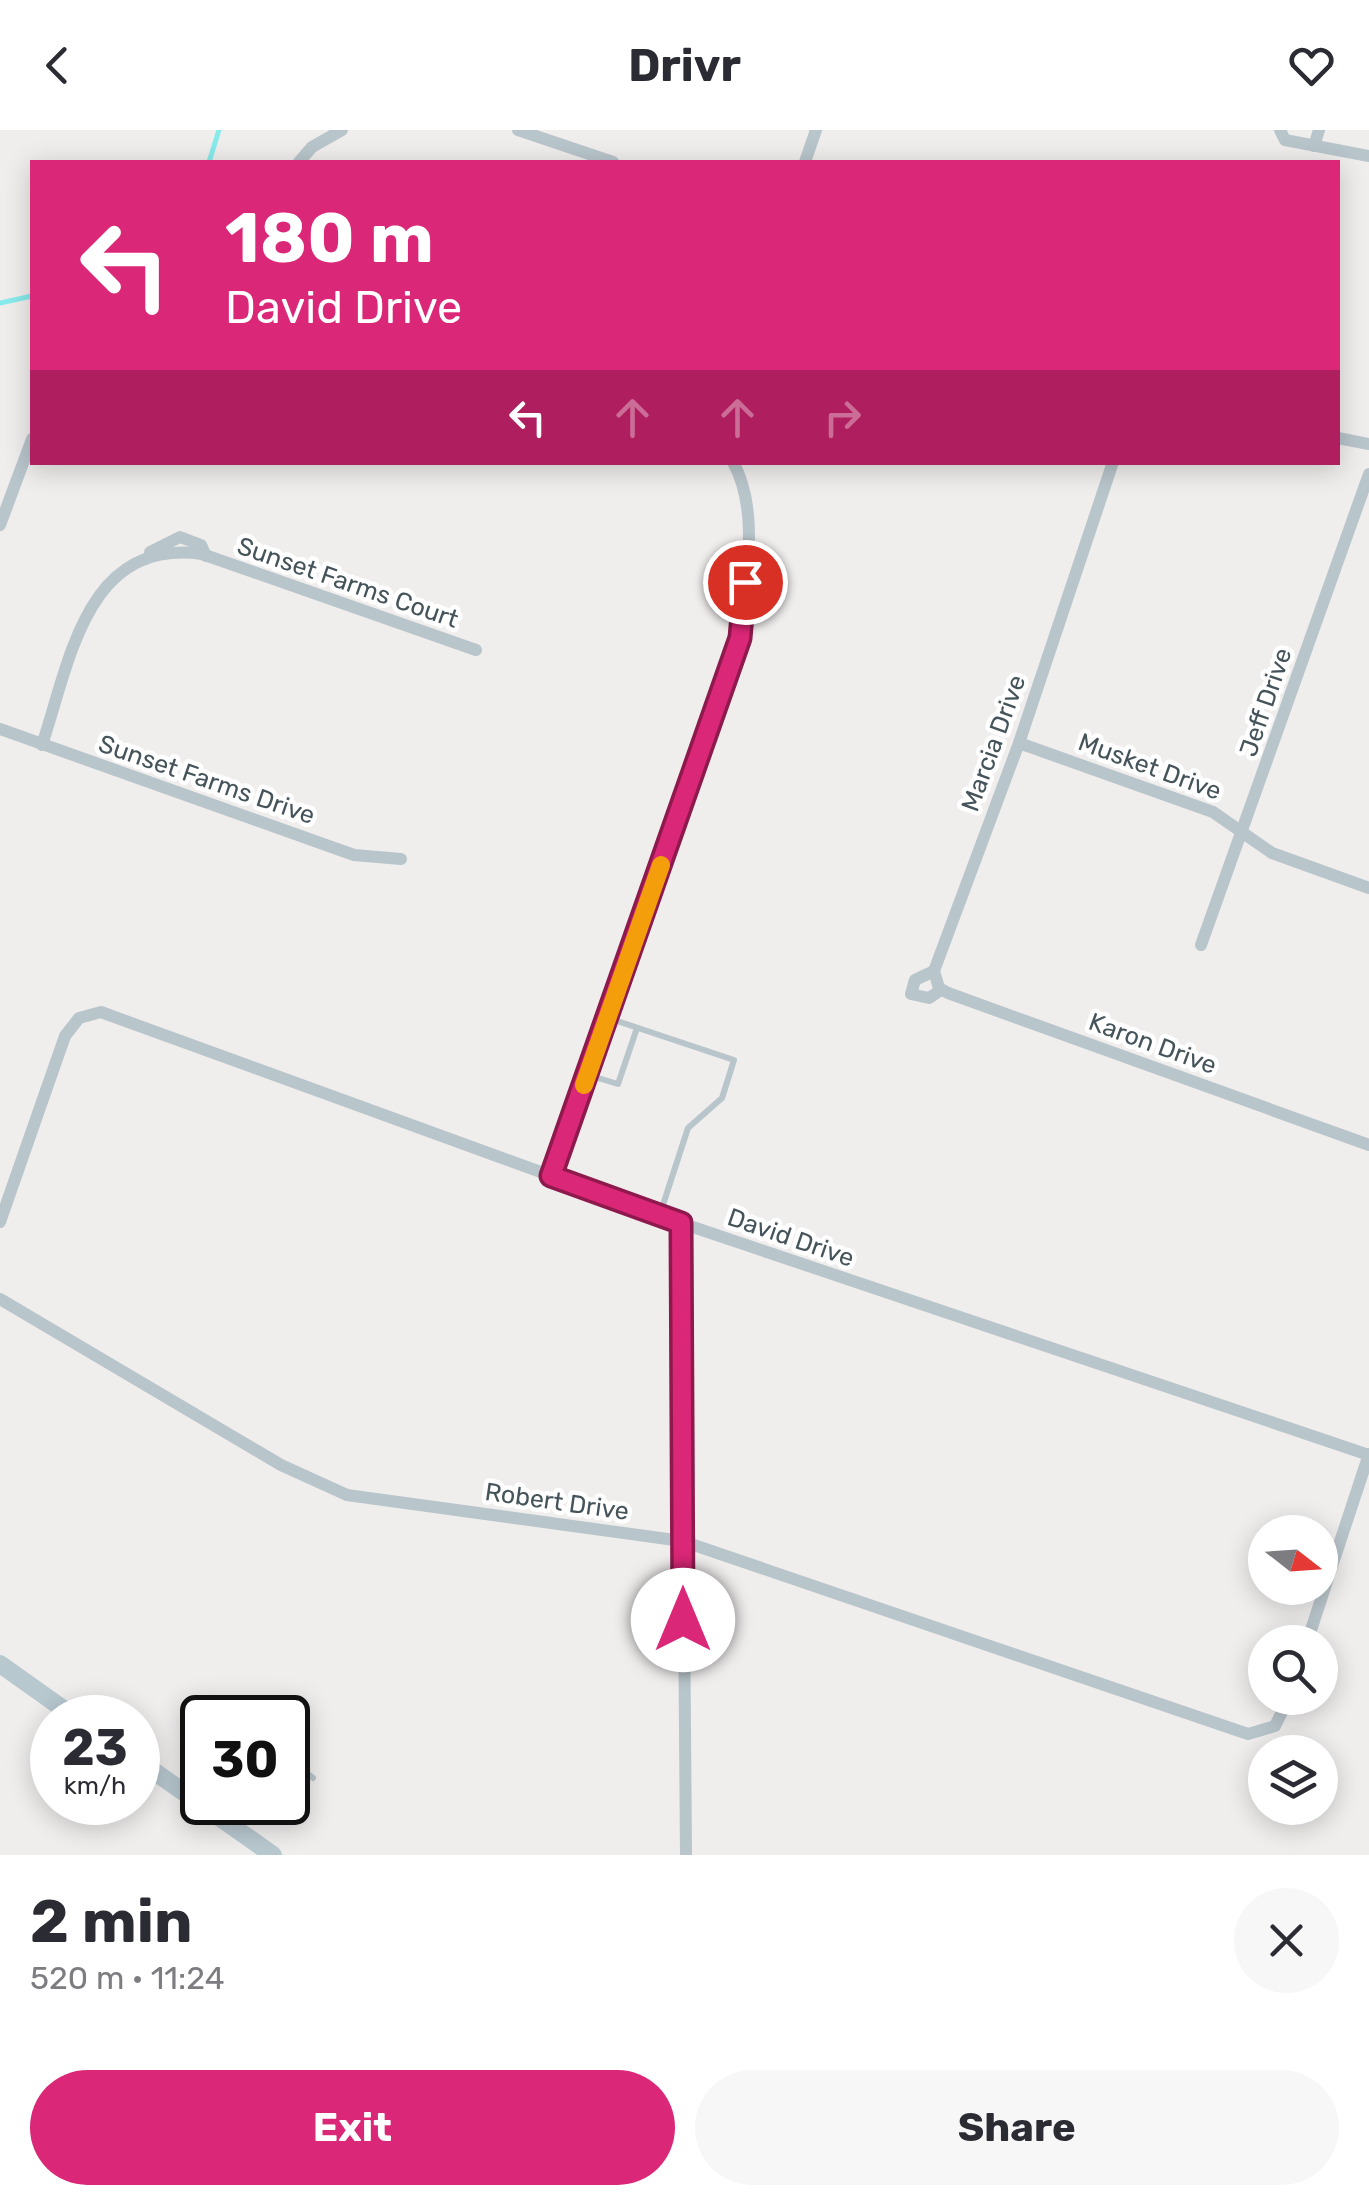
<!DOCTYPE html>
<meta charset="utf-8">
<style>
:root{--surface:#fff;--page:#f7f7f7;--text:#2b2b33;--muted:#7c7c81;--accent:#db2777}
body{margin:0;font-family:Rubik,sans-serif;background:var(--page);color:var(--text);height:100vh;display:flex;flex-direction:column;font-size:38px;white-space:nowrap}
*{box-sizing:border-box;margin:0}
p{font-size:32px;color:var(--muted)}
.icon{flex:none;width:55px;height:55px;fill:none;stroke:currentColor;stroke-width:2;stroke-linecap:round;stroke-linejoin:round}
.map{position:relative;height:1725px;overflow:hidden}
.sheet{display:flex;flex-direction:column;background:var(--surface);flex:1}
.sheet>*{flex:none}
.top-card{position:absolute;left:30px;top:30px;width:1310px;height:305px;border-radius:0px;box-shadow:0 5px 25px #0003;background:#db2777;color:#fff;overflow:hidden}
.needle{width:65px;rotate:107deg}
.buttons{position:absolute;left:1248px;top:1385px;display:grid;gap:20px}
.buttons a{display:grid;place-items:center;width:90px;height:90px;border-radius:50%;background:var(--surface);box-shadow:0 5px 25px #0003;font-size:50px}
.speed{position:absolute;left:30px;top:1565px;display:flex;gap:20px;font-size:50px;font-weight:700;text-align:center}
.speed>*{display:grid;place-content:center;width:130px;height:130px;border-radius:50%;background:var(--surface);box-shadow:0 5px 25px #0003;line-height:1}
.speed small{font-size:25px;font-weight:400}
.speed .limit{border:5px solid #111;border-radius:15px;background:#fff;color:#111}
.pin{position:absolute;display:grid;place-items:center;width:85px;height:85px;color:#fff;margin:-42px;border:5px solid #fff;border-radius:50%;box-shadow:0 2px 10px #0007}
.me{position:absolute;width:110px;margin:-55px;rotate:0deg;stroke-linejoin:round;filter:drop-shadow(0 0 8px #0008)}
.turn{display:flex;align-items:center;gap:35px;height:210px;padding:0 30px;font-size:45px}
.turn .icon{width:130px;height:130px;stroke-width:2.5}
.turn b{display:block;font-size:70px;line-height:85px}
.lanes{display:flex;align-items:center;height:95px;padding:0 30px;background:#0003;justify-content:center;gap:50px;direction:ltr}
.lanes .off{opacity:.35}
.round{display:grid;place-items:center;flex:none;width:105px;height:105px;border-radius:52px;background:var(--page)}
.headline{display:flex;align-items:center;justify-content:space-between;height:170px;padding:0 30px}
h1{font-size:60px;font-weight:700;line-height:75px}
.cta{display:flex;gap:20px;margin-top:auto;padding:20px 30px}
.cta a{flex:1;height:115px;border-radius:60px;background:var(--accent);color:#fff;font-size:40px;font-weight:700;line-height:115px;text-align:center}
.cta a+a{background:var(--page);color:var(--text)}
header{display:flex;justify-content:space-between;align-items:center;height:130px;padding:0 30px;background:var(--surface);font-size:45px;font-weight:700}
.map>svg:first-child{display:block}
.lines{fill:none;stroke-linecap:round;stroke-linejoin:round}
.stream{stroke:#87eaeb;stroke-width:5}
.lane{stroke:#b8c5ca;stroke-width:6}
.street{stroke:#b8c5ca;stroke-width:12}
.secondary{stroke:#b8c8cf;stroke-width:18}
.route-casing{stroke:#8e194d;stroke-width:25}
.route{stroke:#db2777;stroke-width:18}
.slow{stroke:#f59e0b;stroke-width:18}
.labels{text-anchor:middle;stroke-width:9;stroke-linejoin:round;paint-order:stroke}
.street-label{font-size:25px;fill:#45545a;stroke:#fff}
</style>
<header><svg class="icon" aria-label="back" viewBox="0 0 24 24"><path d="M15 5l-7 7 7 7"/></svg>Drivr<svg class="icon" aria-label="heart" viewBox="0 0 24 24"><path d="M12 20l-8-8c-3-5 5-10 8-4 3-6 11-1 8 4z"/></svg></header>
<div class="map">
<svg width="1369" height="1725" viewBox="0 0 1369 1725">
<rect width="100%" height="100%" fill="#f0eded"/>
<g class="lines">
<g class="stream">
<path d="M209,32L219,0"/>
<path d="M0,173L32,166"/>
</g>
<g class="lane">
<path d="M608,888L734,930L722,968L688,998L660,1084"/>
<path d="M588,945L618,954L637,898"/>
<path d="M288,1629L313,1648"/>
</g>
<g class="street">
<path d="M518,0L613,32"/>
<path d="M1280,0L1285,10L1369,26"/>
<path d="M1314,16L1319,0"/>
<path d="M299,32L312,17L342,0"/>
<path d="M805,32L816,0"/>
<path d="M1338,308L1369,314"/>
<path d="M0,395L32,309"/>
<path d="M150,422L180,407L201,415L206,426"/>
<path d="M0,599L354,725L401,729"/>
<path d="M1019,613L1213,682L1272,723L1369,758"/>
<path d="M42,615C70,531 86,408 202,424L476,520"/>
<path d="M1201,815L1369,344"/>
<path d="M934,841L1019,613L1113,332"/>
<path d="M934,841L939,858L948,863L1369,1015"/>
<path d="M934,841L915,850L911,864L929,868L941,860"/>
<path d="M551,1046L739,509C745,453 761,383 733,332"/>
<path d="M0,1092L65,906L79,888L101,882L681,1093L1369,1325"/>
<path d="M681,1093L686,1725"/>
<path d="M0,1169L281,1335L347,1365L682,1411L1248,1604L1275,1596L1289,1568"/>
<path d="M1307,1512L1369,1324"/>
</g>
<g class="secondary">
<path d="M0,1534L76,1588"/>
<path d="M138,1630L273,1725"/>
</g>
</g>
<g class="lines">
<g class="route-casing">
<path id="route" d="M683,1490L681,1093L551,1046L740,508L745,452"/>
</g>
<use href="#route" class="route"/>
<path class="slow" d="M584,955L661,735"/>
</g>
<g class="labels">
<g class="street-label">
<text transform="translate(348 452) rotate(19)" y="9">Sunset Farms Court</text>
<text transform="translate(1265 572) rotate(-71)" y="9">Jeff Drive</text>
<text transform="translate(993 613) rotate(-70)" y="9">Marcia Drive</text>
<text transform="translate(1150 636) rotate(20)" y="9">Musket Drive</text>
<text transform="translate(207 649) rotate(19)" y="9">Sunset Farms Drive</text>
<text transform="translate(1153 913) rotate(20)" y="9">Karon Drive</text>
<text transform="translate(791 1107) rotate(19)" y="9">David Drive</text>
<text transform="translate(557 1371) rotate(8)" y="9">Robert Drive</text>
</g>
</g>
</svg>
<div class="buttons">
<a><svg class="needle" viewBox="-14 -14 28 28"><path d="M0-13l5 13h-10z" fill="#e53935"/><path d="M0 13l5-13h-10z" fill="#7c7c81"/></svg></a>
<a><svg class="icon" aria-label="search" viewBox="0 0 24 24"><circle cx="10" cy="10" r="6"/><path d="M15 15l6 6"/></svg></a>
<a><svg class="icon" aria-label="layers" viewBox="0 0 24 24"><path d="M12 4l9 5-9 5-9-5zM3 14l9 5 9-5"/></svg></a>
</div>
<div class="speed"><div>23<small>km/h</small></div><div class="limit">30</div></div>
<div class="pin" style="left:745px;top:452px;background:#d93025"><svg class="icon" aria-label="arrive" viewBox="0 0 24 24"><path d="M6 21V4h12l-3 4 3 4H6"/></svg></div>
<svg class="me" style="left:683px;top:1490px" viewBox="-20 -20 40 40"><circle r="19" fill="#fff"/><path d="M0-13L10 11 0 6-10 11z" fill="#db2777"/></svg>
<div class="top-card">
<div class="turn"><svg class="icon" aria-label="left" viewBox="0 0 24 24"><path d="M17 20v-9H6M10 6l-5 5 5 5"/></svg><div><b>180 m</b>David Drive</div></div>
<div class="lanes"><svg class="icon" aria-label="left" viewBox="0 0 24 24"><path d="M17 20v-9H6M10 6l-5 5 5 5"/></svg><svg class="icon off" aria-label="ahead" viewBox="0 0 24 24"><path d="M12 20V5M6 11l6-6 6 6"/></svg><svg class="icon off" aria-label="ahead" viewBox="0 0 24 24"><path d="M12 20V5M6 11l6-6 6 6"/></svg><svg class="icon off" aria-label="right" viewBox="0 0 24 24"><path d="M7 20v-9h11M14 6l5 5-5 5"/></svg></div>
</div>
</div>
<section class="sheet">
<div class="headline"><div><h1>2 min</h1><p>520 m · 11:24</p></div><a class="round"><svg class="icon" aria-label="close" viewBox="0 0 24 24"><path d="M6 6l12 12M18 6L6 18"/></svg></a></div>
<div class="cta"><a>Exit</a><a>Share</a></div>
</section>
